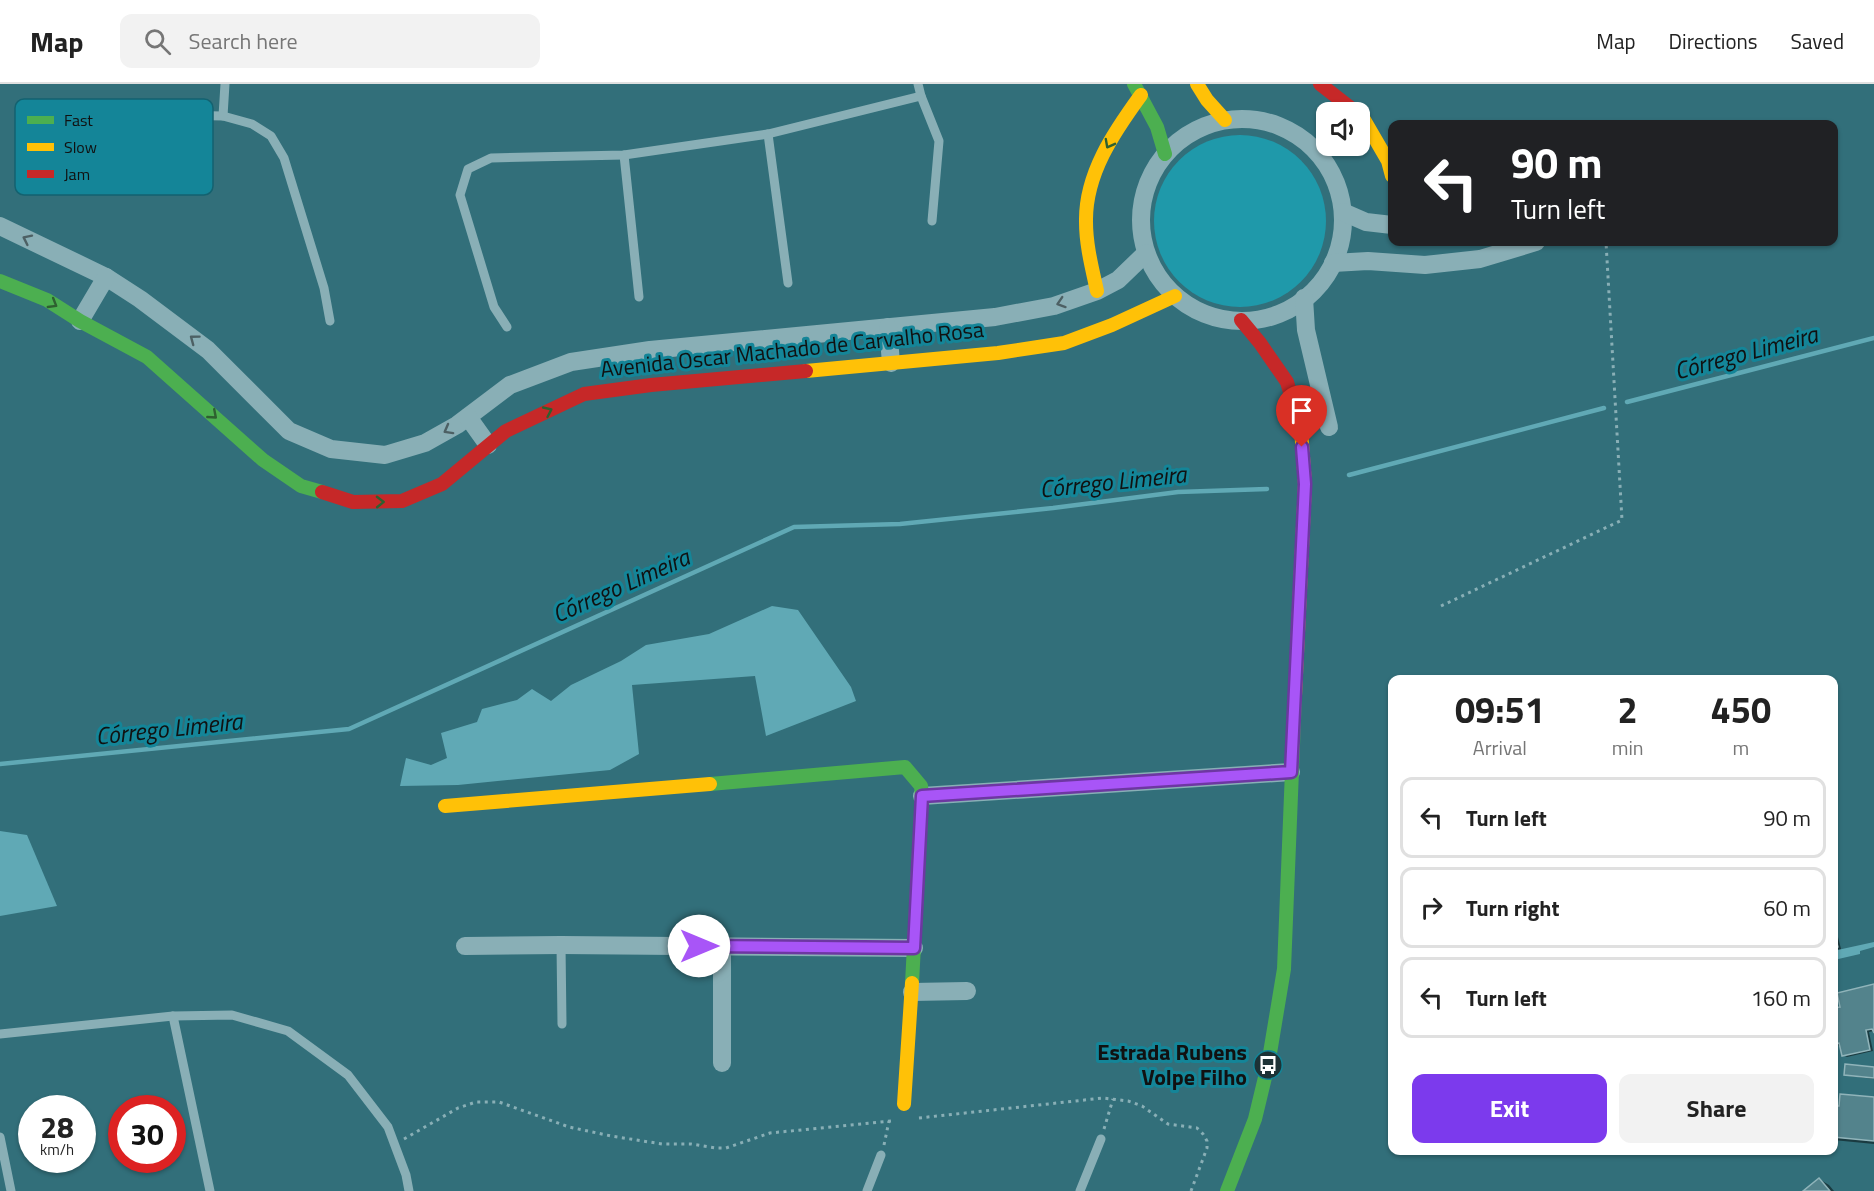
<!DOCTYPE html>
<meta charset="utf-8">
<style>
:root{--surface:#fff;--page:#f2f2f2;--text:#222;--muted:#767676;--line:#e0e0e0;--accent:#7c3aed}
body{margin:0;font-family:"Titillium Web",sans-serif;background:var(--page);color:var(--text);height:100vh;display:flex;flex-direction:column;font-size:22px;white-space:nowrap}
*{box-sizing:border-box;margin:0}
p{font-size:20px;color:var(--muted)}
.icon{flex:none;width:33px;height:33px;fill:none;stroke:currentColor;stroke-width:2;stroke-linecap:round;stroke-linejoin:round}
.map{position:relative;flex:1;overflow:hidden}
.drawer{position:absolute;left:1388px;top:591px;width:450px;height:480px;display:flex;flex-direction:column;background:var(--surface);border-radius:12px;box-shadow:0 2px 4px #0004}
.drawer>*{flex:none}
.guide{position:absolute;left:1388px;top:36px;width:450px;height:126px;border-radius:12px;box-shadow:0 2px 4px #0004;background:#202124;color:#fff;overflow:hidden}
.fabs{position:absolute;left:1316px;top:18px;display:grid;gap:12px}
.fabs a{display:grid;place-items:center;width:54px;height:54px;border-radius:12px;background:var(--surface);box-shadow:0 2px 4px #0004;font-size:30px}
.speed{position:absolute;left:18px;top:1011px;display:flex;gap:12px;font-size:30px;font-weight:700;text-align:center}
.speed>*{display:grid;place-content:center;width:78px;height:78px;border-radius:50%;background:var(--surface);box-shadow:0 2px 4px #0004;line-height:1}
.speed small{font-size:15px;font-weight:400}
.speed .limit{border:9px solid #d22;background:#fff;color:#111}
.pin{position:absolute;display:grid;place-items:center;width:51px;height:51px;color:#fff;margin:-62px -26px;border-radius:50% 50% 50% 0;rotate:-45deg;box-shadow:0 0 6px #0007}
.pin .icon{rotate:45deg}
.me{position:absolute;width:66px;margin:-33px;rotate:90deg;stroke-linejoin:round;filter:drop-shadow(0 0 4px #0008)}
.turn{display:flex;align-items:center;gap:21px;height:126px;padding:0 24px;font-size:27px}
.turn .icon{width:78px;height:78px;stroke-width:2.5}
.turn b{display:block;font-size:42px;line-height:51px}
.eta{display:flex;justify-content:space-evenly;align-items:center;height:102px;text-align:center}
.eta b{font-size:36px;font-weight:700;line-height:42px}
.action{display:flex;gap:12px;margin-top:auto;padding:12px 24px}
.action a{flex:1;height:69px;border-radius:12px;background:var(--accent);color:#fff;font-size:24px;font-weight:700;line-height:69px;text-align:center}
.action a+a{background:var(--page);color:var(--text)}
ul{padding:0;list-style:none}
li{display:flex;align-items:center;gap:18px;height:81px;margin:0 12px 9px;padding:0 12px;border:3px solid var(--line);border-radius:12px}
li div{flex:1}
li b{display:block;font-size:22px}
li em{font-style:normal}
header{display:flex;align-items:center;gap:36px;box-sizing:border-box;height:84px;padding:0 30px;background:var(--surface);border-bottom:2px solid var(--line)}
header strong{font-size:28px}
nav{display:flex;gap:33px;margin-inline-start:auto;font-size:21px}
.search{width:420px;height:54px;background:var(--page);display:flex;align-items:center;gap:15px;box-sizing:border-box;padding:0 21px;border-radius:12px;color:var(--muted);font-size:22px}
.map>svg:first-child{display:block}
.green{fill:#1f99aa}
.water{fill:#60a9b5}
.shadow{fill:#0007}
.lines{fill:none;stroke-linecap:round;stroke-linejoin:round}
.stream{stroke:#60a9b5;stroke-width:4.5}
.building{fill:#53838c;stroke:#90b4ba;stroke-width:1.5}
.path{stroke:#89afb6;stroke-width:3;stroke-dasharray:3 4.5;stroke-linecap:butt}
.lane{stroke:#89afb6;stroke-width:9}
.street{stroke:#89afb6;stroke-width:18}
.fast{stroke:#4caf50;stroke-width:14}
.slow{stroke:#ffc107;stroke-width:14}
.jam{stroke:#c62828;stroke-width:14}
.oneway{stroke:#2e6030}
.oneway2{stroke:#4d6064}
.route-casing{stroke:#6d37a1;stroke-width:15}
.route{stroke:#a855f7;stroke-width:10}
.labels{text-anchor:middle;stroke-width:6;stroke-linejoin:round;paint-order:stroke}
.street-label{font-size:22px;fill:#111;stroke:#148598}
.poi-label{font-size:22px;font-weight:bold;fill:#111;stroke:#148598;text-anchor:end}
.water-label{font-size:24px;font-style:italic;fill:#111;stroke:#148598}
.key{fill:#148598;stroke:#136270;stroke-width:1.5}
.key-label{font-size:16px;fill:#111}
</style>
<header>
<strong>Map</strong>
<div class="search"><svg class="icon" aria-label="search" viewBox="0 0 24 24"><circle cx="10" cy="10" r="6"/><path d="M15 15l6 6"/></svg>Search here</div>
<nav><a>Map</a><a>Directions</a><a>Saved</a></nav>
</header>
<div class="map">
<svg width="1874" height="1107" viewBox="0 0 1874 1107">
<rect width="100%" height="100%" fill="#326f7a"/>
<circle class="green" cx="1240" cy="137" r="86"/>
<g class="water">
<path d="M772,522L798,526L851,603L856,617L766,652L755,592L632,601L639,670L610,686L458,701L400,702L406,674L431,681L447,674L441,649L477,638L482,625L517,616L532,605L551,617L571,601L621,577L646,561L709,550Z"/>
<path d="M0,747L27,751L57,822L0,832Z"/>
<path d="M1874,858V863L1860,867V870L1834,876L1833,867Z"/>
</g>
<g class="shadow">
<path d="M1834,850L1838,853L1841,865L1833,867Z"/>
<path d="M1874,902V947L1869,948L1873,967L1847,973L1843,971L1841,961L1833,963V926L1841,924Z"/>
<path d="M1874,984V995L1850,992L1845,990Z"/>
<path d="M1874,1015V1060L1833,1056V1023L1840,1024Z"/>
<path d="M1819,1095L1829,1101L1834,1107H1805Z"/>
</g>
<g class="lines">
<g class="stream">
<path d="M1627,318L1874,254"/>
<path d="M1349,391L1604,324"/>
<path d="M0,680L349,645L794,443L900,440L1053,424L1178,408L1267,405"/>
</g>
</g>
<g class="building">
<path d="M1833,849H1834L1838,863L1833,864Z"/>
<path d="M1874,900V949L1872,945L1866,946L1870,966L1842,972L1839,959L1833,960V924L1840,923L1837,909Z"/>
<path d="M1845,980L1874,983V994L1844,991Z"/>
<path d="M1840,1010L1874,1013V1057L1833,1053V1022H1839Z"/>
<path d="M1819,1094L1830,1107H1803Z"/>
</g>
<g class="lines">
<g class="path">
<path d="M1441,522L1622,436L1606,158"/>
<path d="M919,1034L1103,1014L1128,1017L1142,1022L1168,1040L1197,1044L1203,1050L1207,1057V1064L1191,1107"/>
<path d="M1104,1045L1113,1015"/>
<path d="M404,1055L458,1024L476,1018H499L569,1043L611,1052L662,1060H691L716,1064H726L770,1049L891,1037"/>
<path d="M884,1061L889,1037"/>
</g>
<g class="lane">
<path d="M918,0L921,12L939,57L932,137"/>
<path d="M23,28L223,32L252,40L271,52L284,74L324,204L330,237"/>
<path d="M223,32L225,0"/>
<path d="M768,50L788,199"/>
<path d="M624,71L639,213"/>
<path d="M507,243L494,223L460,111L468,85L491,74L624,71L768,50L921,12"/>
<path d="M561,861L562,940"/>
<path d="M173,932L210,1107"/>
<path d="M0,950L173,932L232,931L288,947L348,991L388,1043L406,1091L409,1107"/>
<path d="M0,1053L11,1107"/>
<path d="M867,1107L881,1071"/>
<path d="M1080,1107L1101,1055"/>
</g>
<g class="street">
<circle cx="1242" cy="136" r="101"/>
<path d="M1343,128L1366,138L1392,141"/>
<path d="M0,142L106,193L140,215L208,266L289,347L331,365L385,371L425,359L457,341L510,301L571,278L650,266L995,233L1054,222L1097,207L1118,196L1146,169"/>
<path d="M1333,179L1368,177L1425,181L1480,175L1536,158"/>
<path d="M1304,214L1306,246L1329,343"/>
<path d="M80,237L106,193"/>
<path d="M888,243L891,279"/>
<path d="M468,333L488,361"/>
<path d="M922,712L1291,688"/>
<path d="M465,862L561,861L914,864"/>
<path d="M912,908L967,907"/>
<path d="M722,979V862"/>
</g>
<g class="fast">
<path d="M1134,0L1157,43L1165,70"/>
<path d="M0,197L47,216L80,237L147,273L263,376L301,402L322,408"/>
<path d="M710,700L905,683L921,702L922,712L912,899"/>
<path d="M1227,1107L1255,1035L1268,981L1284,885L1295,612"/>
</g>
<g class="slow">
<path d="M1197,0L1207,16L1225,36"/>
<path d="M1359,31L1363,34L1388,77L1392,92"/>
<path d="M1097,207C1092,184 1086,161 1086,138C1085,90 1114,48 1141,11"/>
<path d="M806,287L998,269L1064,259L1112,241L1175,212"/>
<path d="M1295,612L1305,400L1301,345L1297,332"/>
<path d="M445,722L710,700"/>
<path d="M904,1020L912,899"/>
</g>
<g class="jam">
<path d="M1320,0L1356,28"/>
<path d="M1241,236L1260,259L1287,298L1297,332"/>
<path d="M322,408L353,418L402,417L442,400L506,347L584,310L651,301L806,287"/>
</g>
</g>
<defs><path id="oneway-chevron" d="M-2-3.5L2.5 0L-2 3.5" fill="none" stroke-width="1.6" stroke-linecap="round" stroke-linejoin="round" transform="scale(1.5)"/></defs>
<g class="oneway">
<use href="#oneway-chevron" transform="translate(1109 60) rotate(118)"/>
<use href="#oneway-chevron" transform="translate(53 220) rotate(31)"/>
<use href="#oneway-chevron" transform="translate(548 327) rotate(-25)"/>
<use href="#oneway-chevron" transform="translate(213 331) rotate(41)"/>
<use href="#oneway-chevron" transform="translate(380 418) rotate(-1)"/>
</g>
<g class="oneway2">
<use href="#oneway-chevron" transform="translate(27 155) rotate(-154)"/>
<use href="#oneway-chevron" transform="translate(1061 219) rotate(162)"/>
<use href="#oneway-chevron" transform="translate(194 255) rotate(-143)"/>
<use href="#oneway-chevron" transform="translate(448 346) rotate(151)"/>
</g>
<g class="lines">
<g class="route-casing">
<path id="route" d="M699,862L914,864L922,712L1291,688L1305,400L1302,363"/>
</g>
<use href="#route" class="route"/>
</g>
<defs>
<g id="bus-disc" transform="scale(1.5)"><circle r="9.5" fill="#1d3236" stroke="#148598"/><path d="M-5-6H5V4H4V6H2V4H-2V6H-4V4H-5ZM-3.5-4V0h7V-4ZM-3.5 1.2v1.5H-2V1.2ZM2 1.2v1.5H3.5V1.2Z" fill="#fff"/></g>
</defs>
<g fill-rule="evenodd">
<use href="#bus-disc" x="1268" y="981"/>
</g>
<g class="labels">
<g class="street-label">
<text transform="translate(792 265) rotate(-6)" y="8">Avenida Oscar Machado de Carvalho Rosa</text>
</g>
<g class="poi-label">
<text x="1247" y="976">Estrada Rubens<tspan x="1247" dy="25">Volpe Filho</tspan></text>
</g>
<g class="water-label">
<text transform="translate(1746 269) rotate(-15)" y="8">Córrego Limeira</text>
<text transform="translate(1113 398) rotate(-6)" y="8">Córrego Limeira</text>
<text transform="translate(621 502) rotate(-24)" y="8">Córrego Limeira</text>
<text transform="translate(169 645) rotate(-6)" y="8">Córrego Limeira</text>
</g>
</g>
<rect x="15" y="15" width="198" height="96" rx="9" class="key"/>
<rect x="27" y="32" width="27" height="8" fill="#4caf50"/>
<rect x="27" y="59" width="27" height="8" fill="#ffc107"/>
<rect x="27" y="86" width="27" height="8" fill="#c62828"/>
<g class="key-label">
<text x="64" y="42">Fast</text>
<text x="64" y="69">Slow</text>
<text x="64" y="96">Jam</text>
</g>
</svg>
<div class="fabs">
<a><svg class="icon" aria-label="sound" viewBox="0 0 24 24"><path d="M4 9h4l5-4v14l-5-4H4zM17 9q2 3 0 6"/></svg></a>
</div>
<div class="speed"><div>28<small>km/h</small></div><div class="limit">30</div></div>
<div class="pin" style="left:1302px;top:363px;background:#d93025"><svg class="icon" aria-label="arrive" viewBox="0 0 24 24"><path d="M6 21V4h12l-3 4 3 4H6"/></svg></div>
<svg class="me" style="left:699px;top:862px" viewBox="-20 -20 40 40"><circle r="19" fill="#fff"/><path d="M0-13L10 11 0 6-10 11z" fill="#a855f7"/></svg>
<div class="guide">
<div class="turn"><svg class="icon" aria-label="left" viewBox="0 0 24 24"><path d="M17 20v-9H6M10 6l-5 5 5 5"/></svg><div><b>90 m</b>Turn left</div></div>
</div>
<section class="drawer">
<div class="eta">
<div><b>09:51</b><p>Arrival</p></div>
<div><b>2</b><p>min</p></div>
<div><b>450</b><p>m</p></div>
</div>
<ul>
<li><svg class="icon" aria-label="left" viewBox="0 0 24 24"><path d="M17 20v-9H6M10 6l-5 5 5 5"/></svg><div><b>Turn left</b></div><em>90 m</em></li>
<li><svg class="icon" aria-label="right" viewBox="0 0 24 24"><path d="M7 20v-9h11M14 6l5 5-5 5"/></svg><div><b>Turn right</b></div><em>60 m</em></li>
<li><svg class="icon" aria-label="left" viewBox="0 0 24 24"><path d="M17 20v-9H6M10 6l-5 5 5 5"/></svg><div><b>Turn left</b></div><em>160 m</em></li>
</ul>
<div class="action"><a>Exit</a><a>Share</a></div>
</section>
</div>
